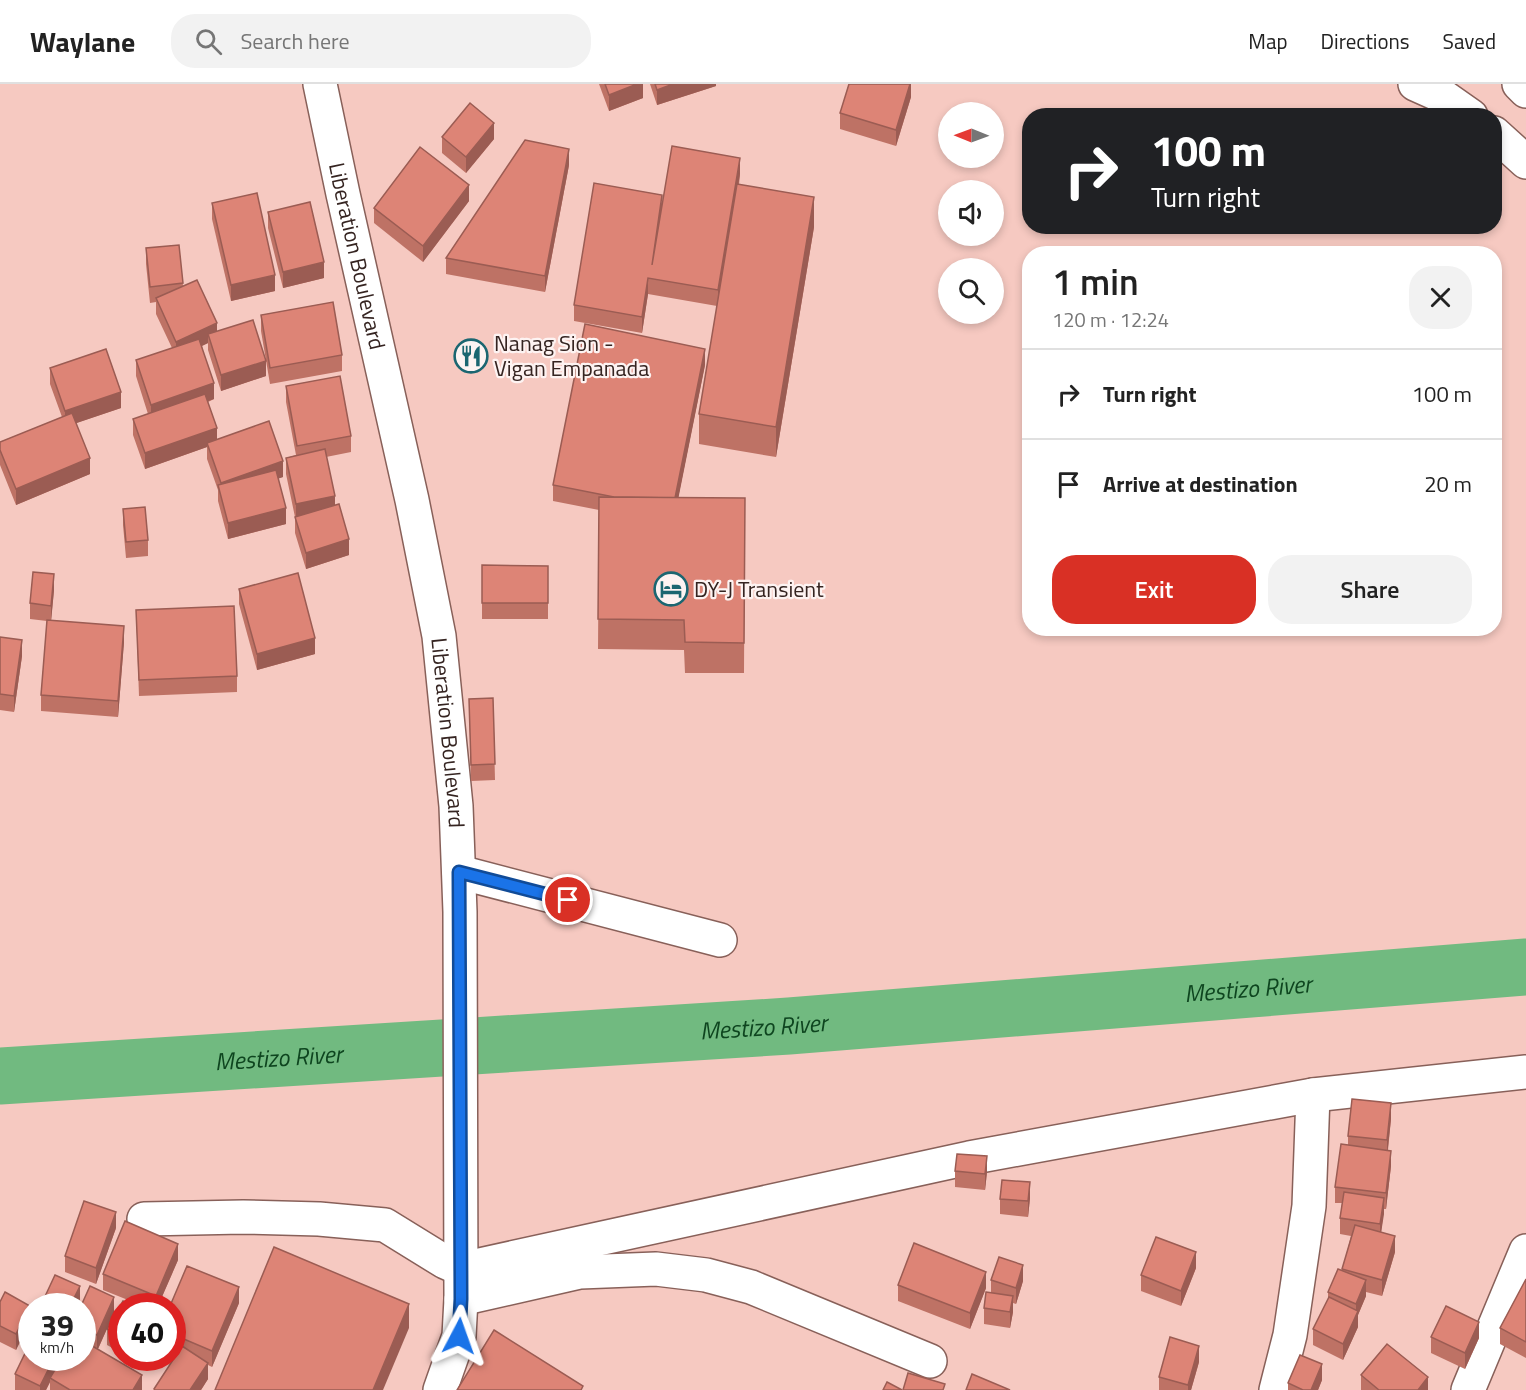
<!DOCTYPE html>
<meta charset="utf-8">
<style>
:root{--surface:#fff;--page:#f2f2f2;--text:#222;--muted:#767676;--line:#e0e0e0;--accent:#d93025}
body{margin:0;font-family:"Titillium Web",sans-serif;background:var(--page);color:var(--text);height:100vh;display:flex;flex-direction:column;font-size:22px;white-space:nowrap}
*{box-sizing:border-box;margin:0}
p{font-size:20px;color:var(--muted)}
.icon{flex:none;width:33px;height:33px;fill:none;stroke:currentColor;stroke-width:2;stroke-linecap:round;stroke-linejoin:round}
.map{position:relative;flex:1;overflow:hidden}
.side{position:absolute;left:1022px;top:162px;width:480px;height:390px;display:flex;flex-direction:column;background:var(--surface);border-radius:24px;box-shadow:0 3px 9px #0003}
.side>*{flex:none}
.top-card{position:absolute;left:1022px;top:24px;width:480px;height:126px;border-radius:24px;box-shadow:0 3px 9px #0003;background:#202124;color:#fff;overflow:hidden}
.needle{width:39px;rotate:271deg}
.buttons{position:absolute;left:938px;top:18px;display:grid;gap:12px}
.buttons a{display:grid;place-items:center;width:66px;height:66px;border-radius:50%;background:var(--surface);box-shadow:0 3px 9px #0003;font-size:30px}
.speed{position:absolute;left:18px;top:1209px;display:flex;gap:12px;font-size:30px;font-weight:700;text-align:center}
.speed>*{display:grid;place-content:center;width:78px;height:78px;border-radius:50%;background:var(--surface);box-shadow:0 3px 9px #0003;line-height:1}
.speed small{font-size:15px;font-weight:400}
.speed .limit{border:9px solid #d22;background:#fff;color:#111}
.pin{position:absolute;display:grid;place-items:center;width:51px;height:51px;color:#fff;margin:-26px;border:3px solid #fff;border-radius:50%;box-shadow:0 2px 6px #0007}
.me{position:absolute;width:66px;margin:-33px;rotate:4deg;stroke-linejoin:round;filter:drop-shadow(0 0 4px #0008)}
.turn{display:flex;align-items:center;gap:21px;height:126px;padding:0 30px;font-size:27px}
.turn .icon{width:78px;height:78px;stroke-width:2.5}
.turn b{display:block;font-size:42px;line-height:51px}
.round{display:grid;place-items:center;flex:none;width:63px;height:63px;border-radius:24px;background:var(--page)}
.head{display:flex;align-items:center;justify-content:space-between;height:102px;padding:0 30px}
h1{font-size:36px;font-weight:600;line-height:45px}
.primary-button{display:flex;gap:12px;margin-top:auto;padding:12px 30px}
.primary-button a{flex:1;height:69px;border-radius:24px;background:var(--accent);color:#fff;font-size:24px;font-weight:600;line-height:69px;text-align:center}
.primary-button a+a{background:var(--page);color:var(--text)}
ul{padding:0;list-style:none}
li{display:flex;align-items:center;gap:18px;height:90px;padding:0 30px;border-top:2px solid var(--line)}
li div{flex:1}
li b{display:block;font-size:22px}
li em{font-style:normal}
header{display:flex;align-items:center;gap:36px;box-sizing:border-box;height:84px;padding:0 30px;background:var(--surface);border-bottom:2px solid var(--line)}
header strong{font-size:28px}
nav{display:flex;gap:33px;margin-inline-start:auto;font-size:21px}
.search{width:420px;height:54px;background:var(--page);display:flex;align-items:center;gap:15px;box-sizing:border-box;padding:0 21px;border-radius:24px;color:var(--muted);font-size:22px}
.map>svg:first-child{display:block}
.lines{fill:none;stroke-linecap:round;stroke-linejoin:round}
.river{stroke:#71ba80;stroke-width:57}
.minor-casing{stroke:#886059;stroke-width:36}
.major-casing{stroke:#886059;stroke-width:36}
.minor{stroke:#fff;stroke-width:33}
.major{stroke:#fff;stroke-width:33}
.wall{fill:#be7265}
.shaded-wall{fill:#9b5c53}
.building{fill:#dd8476;stroke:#9b5c53;stroke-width:1.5}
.route-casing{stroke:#114b97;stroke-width:15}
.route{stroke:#1a73e8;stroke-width:10}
.labels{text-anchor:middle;stroke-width:4.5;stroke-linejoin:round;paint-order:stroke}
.street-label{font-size:22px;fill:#352421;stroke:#fdf3f2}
.poi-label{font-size:22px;fill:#352421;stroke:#fdf3f2;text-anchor:start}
.water-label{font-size:24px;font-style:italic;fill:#0e451f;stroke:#fdf3f2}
</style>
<header>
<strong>Waylane</strong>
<div class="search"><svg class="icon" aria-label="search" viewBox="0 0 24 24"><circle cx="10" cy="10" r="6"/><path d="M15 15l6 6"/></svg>Search here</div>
<nav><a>Map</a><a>Directions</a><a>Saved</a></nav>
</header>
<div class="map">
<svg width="1526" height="1306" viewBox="0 0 1526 1306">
<rect width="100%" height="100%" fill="#f6c9c1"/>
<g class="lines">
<path class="river" id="s1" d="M0,992L789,942L1526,883"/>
<g class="minor-casing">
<g id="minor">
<path id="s2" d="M320,0L343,110L412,416L439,552L456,722L460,828L461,1215L459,1252L440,1306"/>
<path d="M459,788L720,856"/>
<path d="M144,1135L243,1133L319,1135L385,1141L445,1178L461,1185L969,1074L1313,1011L1526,988"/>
<path d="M461,1215L580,1188L656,1185L706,1191L751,1203L930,1277"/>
<path d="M1276,1306L1290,1251L1309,1122L1313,1011"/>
<path d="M1468,1306L1526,1167"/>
</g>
</g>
<g class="major-casing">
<g id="major">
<path d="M1415,0L1444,13L1471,32"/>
<path d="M1519,0L1526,7"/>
<path d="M1494,49L1526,78"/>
</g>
</g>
<use href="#minor" class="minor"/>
<use href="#major" class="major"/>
</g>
<g class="wall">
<path d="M599,0H643V14L609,27Z"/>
<path d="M650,0H716V2L657,21Z"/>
<path d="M911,0V13L896,62L840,45V29Z"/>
<path d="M442,53L494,55L466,89L442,69Z"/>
<path d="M569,81L545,208L446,190V174Z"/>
<path d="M740,90L739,101L814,143L776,373L699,360V330L717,222L648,210L642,249L574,237V221L662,120Z"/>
<path d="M469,117L423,178L374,139V124Z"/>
<path d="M212,119L275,207L231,217L212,135Z"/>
<path d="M268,128L324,194L283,204L268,144Z"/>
<path d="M179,161L183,202L217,247L266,292L221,307L208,266V259L202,262L214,315L208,318L217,356L283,393L278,394L286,440L228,455L218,417V406L207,375V363L145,385L133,351V335L148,330L136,292V276L172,264L156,230V218L150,219L146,180V164Z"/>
<path d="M261,231L342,271V287L270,300L261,247Z"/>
<path d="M705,281L678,414H745L744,589H685L684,566L598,565L599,426L553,417V401Z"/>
<path d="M50,284L121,324L76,339L90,390L16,421L0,381V358L62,333L50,300Z"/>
<path d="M286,302L351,352V368L326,373L335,421L349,471L306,485L295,449V433L286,390V374L296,371L286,318Z"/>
<path d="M123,425L148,456V472L126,474L123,441Z"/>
<path d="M482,481L548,482V535H482Z"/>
<path d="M239,505L315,570L257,586L239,520Z"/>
<path d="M54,506L51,536L124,558L118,633L41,627V611L47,537L30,535V519Z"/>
<path d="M136,526L237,592V608L139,612Z"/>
<path d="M0,553L22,572L14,628L0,626Z"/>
<path d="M493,614L495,696L471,697L469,615Z"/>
<path d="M1391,1035L1388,1066L1391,1082L1386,1125H1384L1381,1148L1395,1168L1382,1212L1366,1208V1212L1358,1231V1243L1343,1276L1313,1261V1245L1328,1215V1208L1342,1187L1351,1152L1340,1150V1134L1342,1119H1335V1103L1348,1061V1052Z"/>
<path d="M955,1087L987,1088L985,1106L955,1103Z"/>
<path d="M1030,1114L1028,1133L1000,1130V1115Z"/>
<path d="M116,1144L96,1200L65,1188V1172Z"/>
<path d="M178,1176L158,1222H143L103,1206V1190Z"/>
<path d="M1196,1184L1181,1222L1141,1207V1191Z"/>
<path d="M1526,1195V1274L1500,1260V1244Z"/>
<path d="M991,1196L1023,1197L1016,1220L1013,1219V1228L1010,1244L984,1240V1224L991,1209Z"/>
<path d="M898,1201L986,1204L970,1245L898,1217Z"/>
<path d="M0,1218L30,1237L16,1266L0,1258Z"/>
<path d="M239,1219L212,1283L208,1281V1295L201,1306H154L178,1269L172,1266V1222Z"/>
<path d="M82,1222L114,1229L98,1265L142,1306H50V1298L46,1306H15V1290L32,1274H82Z"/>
<path d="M122,1222V1269L107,1261V1245Z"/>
<path d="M1431,1253L1479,1254L1465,1285L1431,1269Z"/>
<path d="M1199,1278L1191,1306H1159V1293Z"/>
<path d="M1361,1291L1428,1306H1361Z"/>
<path d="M1322,1296L1318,1306H1288V1299Z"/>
</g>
<g class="shaded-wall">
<path d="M637,0H643V14L609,27V11Z"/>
<path d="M673,0H716V2L657,21V6Z"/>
<path d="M910,0H911V13L896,62V46Z"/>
<path d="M494,39V55L466,89V73Z"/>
<path d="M569,65V81L545,208V192Z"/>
<path d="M740,74V90L718,222V206Z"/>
<path d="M469,101V117L423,178V162Z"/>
<path d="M814,113V143L776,373V343Z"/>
<path d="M324,178V194L283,204V188Z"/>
<path d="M275,191V207L231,217V201Z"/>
<path d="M648,194V210L642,249V233Z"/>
<path d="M217,239V255L208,250V259L176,274V258Z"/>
<path d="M705,265V281L673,441V425Z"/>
<path d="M266,277V292L221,307V291Z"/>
<path d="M214,299V315L151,337V321Z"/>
<path d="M121,308V324L65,343V327Z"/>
<path d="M217,344V360L207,359V363L145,385V369Z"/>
<path d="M90,374V390L16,421V405Z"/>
<path d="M283,377V393L221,415V399Z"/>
<path d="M335,412V428L296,436V420Z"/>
<path d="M286,424V440L228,455V439Z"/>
<path d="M349,455V471L306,485V469Z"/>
<path d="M54,490V506L51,538V522Z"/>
<path d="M124,542V558L118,633V617Z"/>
<path d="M315,554V570L257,586V570Z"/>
<path d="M22,556V572L14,628V612Z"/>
<path d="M1391,1019V1035L1387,1072V1056Z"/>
<path d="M1391,1067V1082L1386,1125V1109Z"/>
<path d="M987,1072V1088L985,1106V1090Z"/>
<path d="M1030,1098V1114L1028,1133V1117Z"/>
<path d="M1384,1114V1130L1380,1156V1140Z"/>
<path d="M116,1128V1144L96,1200V1184Z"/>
<path d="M1395,1152V1168L1382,1212V1196Z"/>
<path d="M178,1160V1176L158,1222H156V1212Z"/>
<path d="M1196,1168V1184L1181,1222V1207Z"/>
<path d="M1023,1181V1197L1016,1220V1204Z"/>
<path d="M986,1188V1204L970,1245V1229Z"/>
<path d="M1366,1196V1212L1358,1231V1243L1343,1276V1260L1356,1231V1220Z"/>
<path d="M80,1202V1218L78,1222H70Z"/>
<path d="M239,1203V1219L212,1283V1267Z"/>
<path d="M1013,1212V1228L1010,1244V1228Z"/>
<path d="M114,1213V1229L97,1267V1251Z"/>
<path d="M409,1220V1244L383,1306H373Z"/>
<path d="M30,1222V1237L16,1266V1250Z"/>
<path d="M1479,1238V1254L1465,1285V1269Z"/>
<path d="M1199,1262V1278L1191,1306H1188V1301Z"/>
<path d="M54,1274H62L50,1294V1298L46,1306H40V1302Z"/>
<path d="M208,1279V1295L201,1306H190Z"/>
<path d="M1322,1280V1296L1318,1306H1311Z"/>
<path d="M142,1291V1306H133Z"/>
<path d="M1428,1293V1306H1418Z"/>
</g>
<g class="building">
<path d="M605,0H637L609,11Z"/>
<path d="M655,0H673L657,6Z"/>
<path d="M849,0H910L896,46L840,29Z"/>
<path d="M470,19L494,39L466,73L442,53Z"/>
<path d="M525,56L569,65L545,192L446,174Z"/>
<path d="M672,62L740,74L718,206L648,194L642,233L574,221L594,99L662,111L652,181Z"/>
<path d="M420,63L469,101L423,162L374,124Z"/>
<path d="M737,100L814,113L776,343L699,330Z"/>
<path d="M257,109L275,191L231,201L212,119Z"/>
<path d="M310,118L324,178L283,188L268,128Z"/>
<path d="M179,161L183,199L150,203L146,164Z"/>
<path d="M197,196L217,239L176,258L156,214Z"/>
<path d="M333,218L342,271L270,284L261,231Z"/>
<path d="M253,236L266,277L221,291L208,250Z"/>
<path d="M585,240L705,265L675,414L614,413L553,401Z"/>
<path d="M199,255L214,299L151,321L136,276Z"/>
<path d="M106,265L121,308L65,327L50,284Z"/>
<path d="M340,292L351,352L297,362L286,302Z"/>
<path d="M205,310L217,344L145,369L133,335Z"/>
<path d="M72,329L90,374L16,405L0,366V358Z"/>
<path d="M269,337L283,377L221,399L207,359Z"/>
<path d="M325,365L335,412L296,420L286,374Z"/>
<path d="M276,386L286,424L228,439L218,401Z"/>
<path d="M599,413L745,414L744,559L685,558L684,536L598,535Z"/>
<path d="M339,420L349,455L306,469L295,433Z"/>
<path d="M145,423L148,456L126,458L123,425Z"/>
<path d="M482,481L548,482V519H482Z"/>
<path d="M33,488L54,490L51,522L30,519Z"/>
<path d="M298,489L315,554L257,570L239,505Z"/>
<path d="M234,522L237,592L139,596L136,526Z"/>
<path d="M47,536L124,542L118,617L41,611Z"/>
<path d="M0,553L22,556L14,612L0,610Z"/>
<path d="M493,614L495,680L471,681L469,615Z"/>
<path d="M1352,1015L1391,1019L1387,1056L1348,1052Z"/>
<path d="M1341,1060L1391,1067L1386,1109L1335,1103Z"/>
<path d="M957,1070L987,1072L985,1090L955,1087Z"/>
<path d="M1002,1096L1030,1098L1028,1117L1000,1115Z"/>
<path d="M1344,1108L1384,1114L1380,1140L1340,1134Z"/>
<path d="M84,1117L116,1128L96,1184L65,1172Z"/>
<path d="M125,1137L178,1160L156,1212L103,1190Z"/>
<path d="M1355,1141L1395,1152L1382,1196L1342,1185Z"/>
<path d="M1156,1153L1196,1168L1181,1207L1141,1191Z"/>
<path d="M914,1159L986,1188L970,1229L898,1201Z"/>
<path d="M274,1163L409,1220L373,1306H215Z"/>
<path d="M999,1173L1023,1181L1016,1204L991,1196Z"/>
<path d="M187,1182L239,1203L212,1267L172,1250V1222H170Z"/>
<path d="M1338,1185L1366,1196L1356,1220L1328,1208Z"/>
<path d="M55,1191L80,1202L70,1222H44L41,1221Z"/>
<path d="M1526,1195V1258L1500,1244Z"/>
<path d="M90,1202L114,1213L97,1251L82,1245V1222H81Z"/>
<path d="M5,1208L30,1222L16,1250L0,1242V1218Z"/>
<path d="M986,1208L1013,1212L1010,1228L984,1224Z"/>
<path d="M1329,1213L1358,1227L1343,1260L1313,1245Z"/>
<path d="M123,1217L133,1222H122V1253L107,1245Z"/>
<path d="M1446,1222L1479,1238L1465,1269L1431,1253Z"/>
<path d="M494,1246L583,1302L581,1306H457Z"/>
<path d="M1170,1253L1199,1262L1188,1301L1159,1293Z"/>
<path d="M32,1255V1274H54L40,1302L15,1290Z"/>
<path d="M82,1256L142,1291L133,1306H70L50,1294L62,1274H82Z"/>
<path d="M1387,1260L1428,1293L1418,1306H1379L1361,1291Z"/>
<path d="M182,1262L208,1279L190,1306H155L154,1305Z"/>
<path d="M1300,1271L1322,1280L1311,1306H1303L1288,1299Z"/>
<path d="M908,1289L945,1300L943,1306H903Z"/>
<path d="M972,1290L1010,1306H966Z"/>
<path d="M887,1298L902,1306H883Z"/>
</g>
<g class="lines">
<g class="route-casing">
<path id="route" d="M459,1252L461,1215L459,788L568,816"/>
</g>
<use href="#route" class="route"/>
</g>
<defs>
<g id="restaurant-ring" transform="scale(1.725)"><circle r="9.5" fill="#fdf3f2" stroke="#1b6671" stroke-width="1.5"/><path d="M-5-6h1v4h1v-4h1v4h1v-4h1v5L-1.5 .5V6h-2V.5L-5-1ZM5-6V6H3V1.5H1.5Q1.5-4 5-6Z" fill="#1b6671"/></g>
<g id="hotel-ring" transform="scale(1.725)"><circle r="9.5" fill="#fdf3f2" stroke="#1b6671" stroke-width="1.5"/><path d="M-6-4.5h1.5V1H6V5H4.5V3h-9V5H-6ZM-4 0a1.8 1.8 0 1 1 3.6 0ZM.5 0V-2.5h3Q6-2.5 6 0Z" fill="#1b6671"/></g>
</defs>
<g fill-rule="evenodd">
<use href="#restaurant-ring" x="471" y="272"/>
<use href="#hotel-ring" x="671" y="505"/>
</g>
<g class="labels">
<g class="street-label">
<text dy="8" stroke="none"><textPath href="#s2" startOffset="176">Liberation Boulevard</textPath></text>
<text dy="8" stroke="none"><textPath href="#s2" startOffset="662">Liberation Boulevard</textPath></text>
</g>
<g class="poi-label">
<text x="494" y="267">Nanag Sion -<tspan x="494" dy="25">Vigan Empanada</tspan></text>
<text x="694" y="513">DY-J Transient</text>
</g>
<g class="water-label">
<text dy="8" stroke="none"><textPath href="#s1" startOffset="1251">Mestizo River</textPath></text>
<text dy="8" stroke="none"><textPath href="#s1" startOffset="765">Mestizo River</textPath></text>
<text dy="8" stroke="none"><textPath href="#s1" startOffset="279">Mestizo River</textPath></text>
</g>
</g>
</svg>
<div class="buttons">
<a><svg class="needle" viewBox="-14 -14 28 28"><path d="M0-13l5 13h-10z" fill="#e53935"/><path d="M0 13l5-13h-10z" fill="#767676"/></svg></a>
<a><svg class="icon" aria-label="sound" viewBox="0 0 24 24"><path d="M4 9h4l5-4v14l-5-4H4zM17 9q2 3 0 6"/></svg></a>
<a><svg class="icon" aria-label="search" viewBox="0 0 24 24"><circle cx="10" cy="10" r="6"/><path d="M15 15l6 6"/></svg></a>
</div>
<div class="speed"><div>39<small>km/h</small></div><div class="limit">40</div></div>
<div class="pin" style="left:568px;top:816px;background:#d93025"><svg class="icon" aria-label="arrive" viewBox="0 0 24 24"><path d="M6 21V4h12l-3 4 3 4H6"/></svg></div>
<svg class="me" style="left:459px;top:1252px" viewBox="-20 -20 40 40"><path d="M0-17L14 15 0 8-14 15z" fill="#1a73e8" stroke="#fff" stroke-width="4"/></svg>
<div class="top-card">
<div class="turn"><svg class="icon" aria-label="right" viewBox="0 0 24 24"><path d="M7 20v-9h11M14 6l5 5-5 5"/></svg><div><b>100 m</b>Turn right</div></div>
</div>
<section class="side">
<div class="head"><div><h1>1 min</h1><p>120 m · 12:24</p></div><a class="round"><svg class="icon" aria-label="close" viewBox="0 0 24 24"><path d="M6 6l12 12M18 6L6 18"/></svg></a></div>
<ul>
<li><svg class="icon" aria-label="right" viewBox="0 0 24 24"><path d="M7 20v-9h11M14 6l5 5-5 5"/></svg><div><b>Turn right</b></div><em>100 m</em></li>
<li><svg class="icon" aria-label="arrive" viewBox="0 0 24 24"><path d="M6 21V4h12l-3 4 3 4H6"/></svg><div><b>Arrive at destination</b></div><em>20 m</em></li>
</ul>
<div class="primary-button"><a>Exit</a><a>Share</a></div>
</section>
</div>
